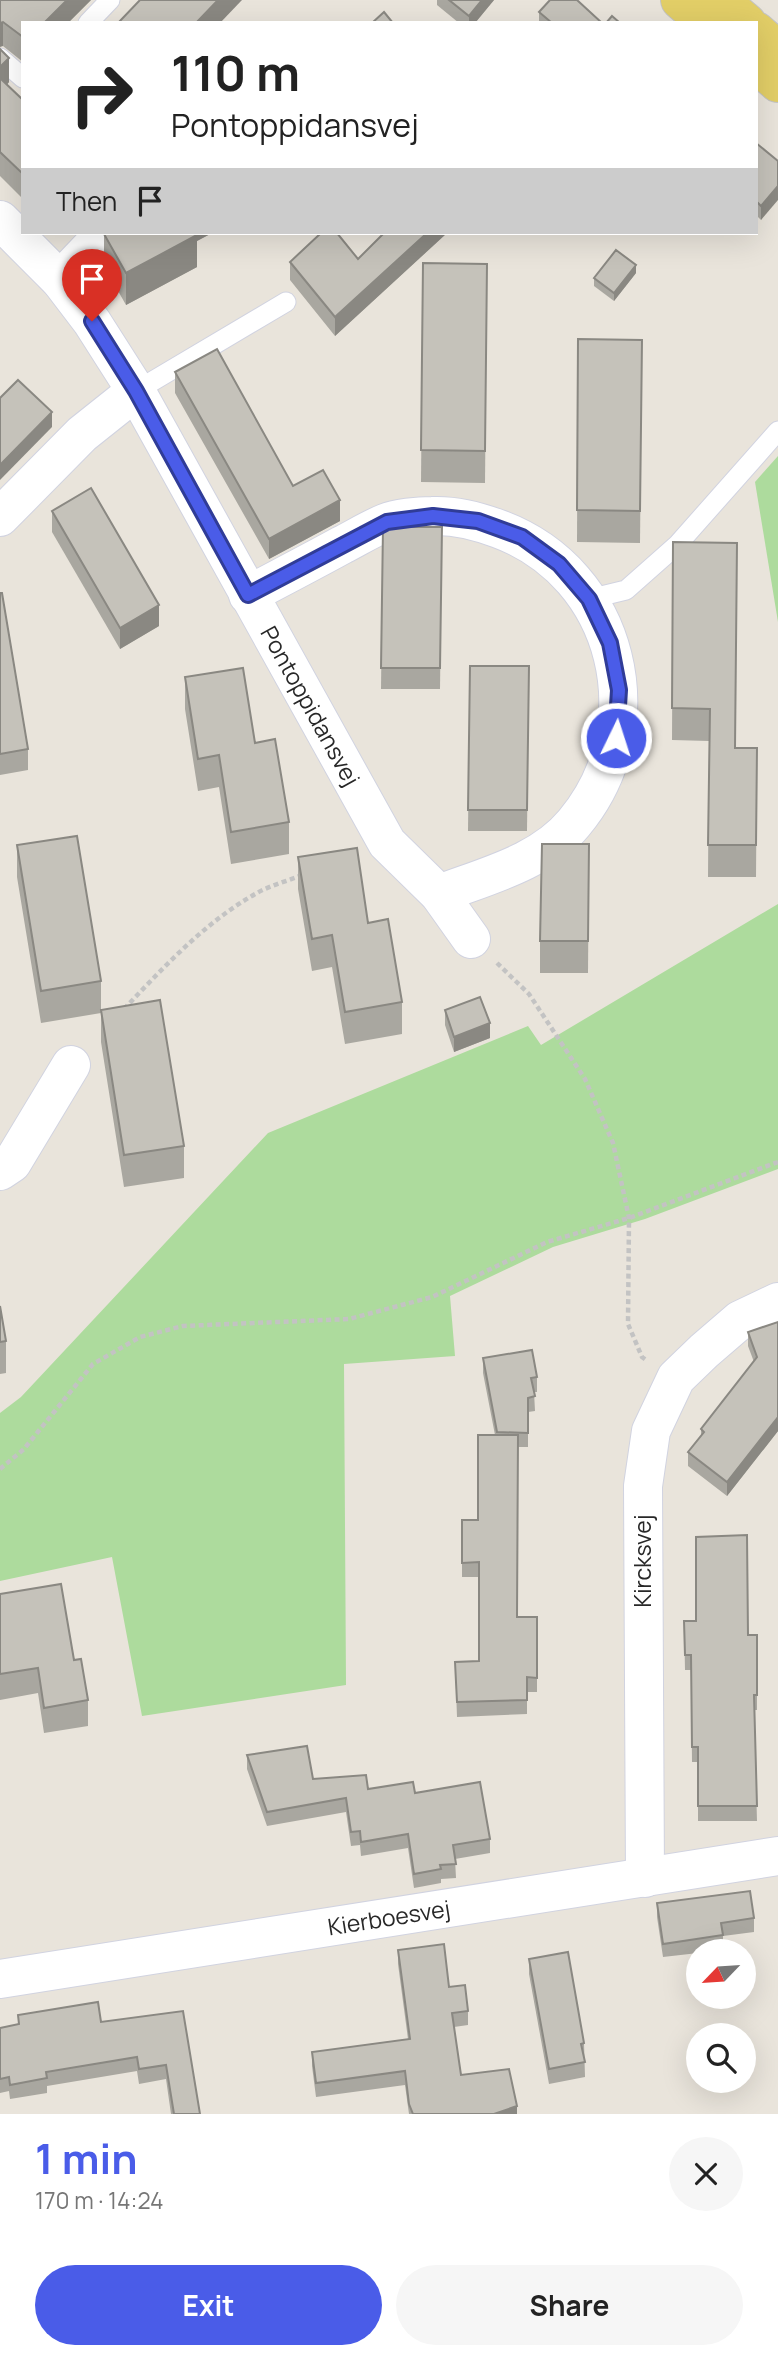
<!DOCTYPE html>
<meta charset="utf-8">
<style>
:root{--surface:#fff;--page:#f6f6f6;--text:#222;--muted:#767676;--accent:#4a5ce8}
body{margin:0;font-family:Manrope,sans-serif;background:var(--page);color:var(--text);height:100vh;display:flex;flex-direction:column;font-size:26px;white-space:nowrap}
*{box-sizing:border-box;margin:0}
p{font-size:23px;color:var(--muted)}
.icon{flex:none;width:38px;height:38px;fill:none;stroke:currentColor;stroke-width:2;stroke-linecap:round;stroke-linejoin:round}
.map{position:relative;height:2114px;overflow:hidden}
.sheet{display:flex;flex-direction:column;background:var(--surface);flex:1}
.sheet>*{flex:none}
.top-card{position:absolute;left:21px;top:21px;width:737px;height:214px;border-radius:0px;box-shadow:0 7px 28px #0002;background:#fff;color:var(--text);overflow:hidden}
.needle{width:46px;rotate:245deg}
.controls{position:absolute;left:686px;top:1939px;display:grid;gap:14px}
.controls a{display:grid;place-items:center;width:70px;height:70px;border-radius:50%;background:var(--surface);box-shadow:0 7px 28px #0002;font-size:35px}
.pin{position:absolute;display:grid;place-items:center;width:60px;height:60px;color:#fff;margin:-72px -30px;border-radius:50% 50% 50% 0;rotate:-45deg;box-shadow:0 0 7px #0007}
.pin .icon{rotate:45deg}
.me{position:absolute;width:77px;margin:-38px;rotate:4deg;stroke-linejoin:round;filter:drop-shadow(0 0 5px #0008)}
.turn{display:flex;align-items:center;gap:24px;height:147px;padding:0 35px;font-size:32px}
.turn .icon{width:91px;height:91px;stroke-width:2.5}
.turn b{display:block;font-size:49px;line-height:60px}
.then{display:flex;align-items:center;height:66px;padding:0 35px;background:#0003;gap:14px;font-size:26px}
.round{display:grid;place-items:center;flex:none;width:74px;height:74px;border-radius:37px;background:var(--page)}
.summary{display:flex;align-items:center;justify-content:space-between;height:119px;padding:0 35px}
h1{font-size:42px;font-weight:700;line-height:52px;color:var(--accent)}
.button{display:flex;gap:14px;margin-top:auto;padding:14px 35px}
.button a{flex:1;height:80px;border-radius:42px;background:var(--accent);color:#fff;font-size:28px;font-weight:700;line-height:80px;text-align:center}
.button a+a{background:var(--page);color:var(--text)}
.map>svg:first-child{display:block}
.green{fill:#addb9d}
.lines{fill:none;stroke-linecap:round;stroke-linejoin:round}
.service-casing{stroke:#d1d3e0;stroke-width:21}
.minor-casing{stroke:#d1d3e0;stroke-width:40}
.primary-casing{stroke:#c3c3c3;stroke-width:40}
.path{stroke:#c3c3c3;stroke-width:4.5;stroke-dasharray:5 3.5;stroke-linecap:butt}
.service{stroke:#fff;stroke-width:19}
.minor{stroke:#fff;stroke-width:38}
.primary{stroke:#e2ce67;stroke-width:38}
.wall{fill:#a9a7a0}
.shaded-wall{fill:#8a8882}
.building{fill:#c5c2ba;stroke:#8a8882;stroke-width:2}
.route-casing{stroke:#303c97;stroke-width:18}
.route{stroke:#4a5ce8;stroke-width:12}
.labels{text-anchor:middle;stroke-width:5;stroke-linejoin:round;paint-order:stroke}
.street-label{font-size:23px;fill:#282828;stroke:#fff}
</style>
<div class="map">
<svg width="778" height="2114" viewBox="0 0 778 2114">
<rect width="100%" height="100%" fill="#e9e4db"/>
<g class="green">
<path d="M778,456V622L755,482Z"/>
<path d="M778,904V1169L645,1219L553,1247L450,1296L455,1356L344,1364L346,1685L142,1716L112,1557L0,1581V1413L21,1397L268,1133L528,1026L541,1045Z"/>
</g>
<g class="lines">
<g class="service-casing">
<g id="service">
<path d="M88,23L110,0"/>
<path d="M0,58L23,78"/>
<path d="M136,391L286,302"/>
<path d="M589,599L626,590L678,544L778,431"/>
</g>
</g>
<g class="minor-casing">
<g id="minor">
<path d="M0,220L60,280L92,322L136,391L387,843L439,894L471,939"/>
<path d="M60,280L105,233"/>
<path d="M0,517L82,434L136,391"/>
<path d="M248,595C280,578 311,562 342,545C356,538 370,529 385,523C397,518 418,516 432,516C454,515 478,521 499,529C620,574 656,725 574,823C541,863 486,876 439,894"/>
<path d="M0,1171L12,1163L71,1065"/>
<path d="M645,1878L643,1486L651,1431L676,1378L704,1351L740,1320L778,1302"/>
<path d="M0,1979L778,1856"/>
</g>
</g>
<g class="primary-casing">
<g id="primary">
<path d="M680,0L707,23"/>
<path d="M720,0L747,23"/>
<path d="M756,31L778,50"/>
<path d="M756,64L778,83"/>
</g>
</g>
<g class="path">
<path d="M497,963L529,994L585,1079L613,1143L629,1218L628,1324L642,1357L646,1360"/>
<path d="M124,1009C165,966 205,922 257,893C271,885 288,881 302,875"/>
<path d="M0,1469L24,1449L93,1364L140,1337L183,1326L349,1319L432,1297L547,1242L629,1218L778,1162"/>
</g>
<use href="#service" class="service"/>
<use href="#minor" class="minor"/>
<use href="#primary" class="primary"/>
</g>
<g class="wall">
<path d="M0,0H91L68,23H23V62L3,46Z"/>
<path d="M437,0H494L475,23H459L437,5Z"/>
<path d="M539,12L602,23H539Z"/>
<path d="M0,49L9,82L7,85L23,100V199L0,176Z"/>
<path d="M756,143L778,161L761,220L756,215Z"/>
<path d="M105,233H212L197,241V267L126,305L104,266V234Z"/>
<path d="M384,233H447L335,336L290,280V262L358,259Z"/>
<path d="M423,263L487,264L485,483L421,482Z"/>
<path d="M636,273L614,301L594,286V278Z"/>
<path d="M578,339L642,340L640,543L577,542Z"/>
<path d="M175,372L293,486L340,521L269,559L175,393Z"/>
<path d="M52,511L159,626L120,649L52,532Z"/>
<path d="M383,527H442L440,689H381Z"/>
<path d="M673,542L735,748H757L756,877H708L709,741L672,740Z"/>
<path d="M0,593L28,749V770L0,775Z"/>
<path d="M470,666H529L527,831H468Z"/>
<path d="M185,677L255,743L289,822V854L231,864L219,787L198,791L185,709Z"/>
<path d="M589,844L588,973H540V941Z"/>
<path d="M17,845L101,981V1010L184,1146V1178L124,1187L101,1042V1013L41,1023L17,877Z"/>
<path d="M298,857L368,923L402,1002V1034L345,1044L332,967L312,971L298,889Z"/>
<path d="M445,1010L490,1038L454,1052L445,1025Z"/>
<path d="M0,1306L6,1341V1373L0,1374Z"/>
<path d="M778,1322V1431L727,1496L688,1466V1452L701,1436V1429L754,1362L748,1346V1332Z"/>
<path d="M483,1358L537,1377V1392H534L535,1411L528,1412V1447H518L517,1617H537V1692H527V1714L457,1717L455,1662L479,1661V1577H462V1520H478L495,1435L483,1373Z"/>
<path d="M0,1594L74,1660L88,1700V1726L44,1733L38,1693L0,1700Z"/>
<path d="M684,1621L748,1635H757V1710H754L757,1821H698V1762H692L691,1670H685Z"/>
<path d="M247,1755L313,1779L368,1789L415,1793L490,1839V1853L455,1859L456,1878L441,1879V1883L414,1888L408,1848L361,1856L360,1845L351,1846L346,1812L267,1826L247,1769Z"/>
<path d="M657,1903L754,1918V1932L723,1936V1949L698,1951V1953L663,1957L657,1917Z"/>
<path d="M398,1950L449,1987L468,2011V2025L454,2027L461,2075L517,2114H409L405,2085L316,2097L312,2066V2052L408,2039L398,1964Z"/>
<path d="M529,1959L584,2043L585,2077L549,2084L529,1974Z"/>
<path d="M183,2011L200,2114H171L166,2079L139,2084L137,2071L47,2086V2093L10,2099L9,2091L0,2093V2028L18,2025V2015L101,2022Z"/>
</g>
<g class="shaded-wall">
<path d="M67,0H91L68,23H44Z"/>
<path d="M218,0H242L220,23H196Z"/>
<path d="M482,0H494L475,23H469V16Z"/>
<path d="M3,22V46L0,47V23Z"/>
<path d="M9,58V82L0,92V67Z"/>
<path d="M778,186V200L761,220V206Z"/>
<path d="M186,233H212L197,241V267L126,305V273Z"/>
<path d="M427,233H447L335,336V317Z"/>
<path d="M636,265V273L614,301V293Z"/>
<path d="M52,412V427L0,480V465Z"/>
<path d="M340,500V521L269,559V539Z"/>
<path d="M159,605V626L120,649V628Z"/>
<path d="M490,1023V1038L454,1052V1037Z"/>
<path d="M778,1417V1431L727,1496V1482Z"/>
<path d="M517,2106V2114H494Z"/>
</g>
<g class="building">
<path d="M0,0H67L44,23H23V37L3,22L0,23Z"/>
<path d="M140,0H218L196,23H118Z"/>
<path d="M449,0H482L469,16Z"/>
<path d="M550,0H577L602,23H552L539,12Z"/>
<path d="M384,12L393,23H372Z"/>
<path d="M612,16L620,23H606Z"/>
<path d="M0,49L9,58L0,67Z"/>
<path d="M0,78L23,100V174L0,152Z"/>
<path d="M756,143L778,161V186L761,206L756,201Z"/>
<path d="M105,233H196L197,235L126,273L104,234Z"/>
<path d="M321,233H337L358,259L384,233H427L335,317L290,262Z"/>
<path d="M616,250L636,265L614,293L594,278Z"/>
<path d="M423,263L487,264L485,451L421,450Z"/>
<path d="M578,339L642,340L640,511L577,510Z"/>
<path d="M217,349L293,486L323,470L340,500L269,539L175,372Z"/>
<path d="M18,380L52,412L0,465V398Z"/>
<path d="M91,488L159,605L120,628L52,511Z"/>
<path d="M383,527H442L440,668H381Z"/>
<path d="M673,542L737,543L735,748H757L756,845H708L710,709L672,708Z"/>
<path d="M0,593H2L28,749L0,754Z"/>
<path d="M470,666H529L527,810H468Z"/>
<path d="M243,668L255,743L275,739L289,822L231,832L219,755L198,759L185,677Z"/>
<path d="M77,836L101,981L41,991L17,845Z"/>
<path d="M542,844H589L588,941H540Z"/>
<path d="M357,848L368,923L388,919L402,1002L345,1012L332,935L312,939L298,857Z"/>
<path d="M480,997L490,1023L454,1037L445,1010Z"/>
<path d="M160,1000L184,1146L124,1155L101,1010Z"/>
<path d="M0,1306L6,1341L0,1342Z"/>
<path d="M778,1322V1417L727,1482L688,1452L704,1432L701,1429L757,1357L748,1332Z"/>
<path d="M532,1350L537,1377L531,1378L535,1396L528,1398V1433L497,1432L483,1358Z"/>
<path d="M478,1435H518L517,1617H537V1678L527,1677V1700L457,1702L455,1662L479,1661V1562L462,1563V1520H478Z"/>
<path d="M747,1535L748,1635H757V1695H754L757,1806H698V1747H692L691,1655H685L684,1621H696V1537Z"/>
<path d="M61,1584L74,1660L81,1659L88,1700L44,1708L38,1668L0,1674V1594Z"/>
<path d="M307,1746L313,1779L366,1775L368,1789L413,1782L415,1793L480,1782L490,1839L453,1845L456,1864L440,1865L441,1869L414,1874L408,1834L361,1842L360,1831L351,1832L346,1798L267,1812L247,1755Z"/>
<path d="M750,1891L754,1918L721,1923L723,1935L663,1944L657,1903Z"/>
<path d="M444,1944L449,1987L465,1985L468,2011L452,2013L461,2075L509,2069L517,2106L494,2114H413L409,2104L405,2071L316,2083L312,2052L410,2039L398,1950Z"/>
<path d="M568,1952L584,2043L581,2044L585,2062L549,2069L529,1959Z"/>
<path d="M98,2002L101,2022L183,2011L200,2114H174L166,2065L139,2069L137,2057L46,2072L47,2078L10,2085L9,2077L0,2079V2028L19,2024L18,2015Z"/>
</g>
<g class="lines">
<g class="route-casing">
<path id="route" d="M92,321L136,391L248,595L387,522L433,516L478,521L522,537L559,564L589,599L610,643L619,690L616,738"/>
</g>
<use href="#route" class="route"/>
</g>
<g class="labels">
<g class="street-label">
<text transform="translate(310 706) rotate(61)" y="8">Pontoppidansvej</text>
<text transform="translate(643 1561) rotate(-90)" y="8">Kircksvej</text>
<text transform="translate(389 1918) rotate(-9)" y="8">Kierboesvej</text>
</g>
</g>
</svg>
<div class="controls">
<a><svg class="needle" viewBox="-14 -14 28 28"><path d="M0-13l5 13h-10z" fill="#e53935"/><path d="M0 13l5-13h-10z" fill="#767676"/></svg></a>
<a><svg class="icon" aria-label="search" viewBox="0 0 24 24"><circle cx="10" cy="10" r="6"/><path d="M15 15l6 6"/></svg></a>
</div>
<div class="pin" style="left:92px;top:321px;background:#d93025"><svg class="icon" aria-label="arrive" viewBox="0 0 24 24"><path d="M6 21V4h12l-3 4 3 4H6"/></svg></div>
<svg class="me" style="left:616px;top:738px" viewBox="-20 -20 40 40"><circle r="17" fill="#4a5ce8" stroke="#fff" stroke-width="3"/><path d="M0-11L8 9 0 5-8 9z" fill="#fff"/></svg>
<div class="top-card">
<div class="turn"><svg class="icon" aria-label="right" viewBox="0 0 24 24"><path d="M7 20v-9h11M14 6l5 5-5 5"/></svg><div><b>110 m</b>Pontoppidansvej</div></div>
<div class="then">Then<svg class="icon" aria-label="arrive" viewBox="0 0 24 24"><path d="M6 21V4h12l-3 4 3 4H6"/></svg></div>
</div>
</div>
<section class="sheet">
<div class="summary"><div><h1>1 min</h1><p>170 m · 14:24</p></div><a class="round"><svg class="icon" aria-label="close" viewBox="0 0 24 24"><path d="M6 6l12 12M18 6L6 18"/></svg></a></div>
<div class="button"><a>Exit</a><a>Share</a></div>
</section>
